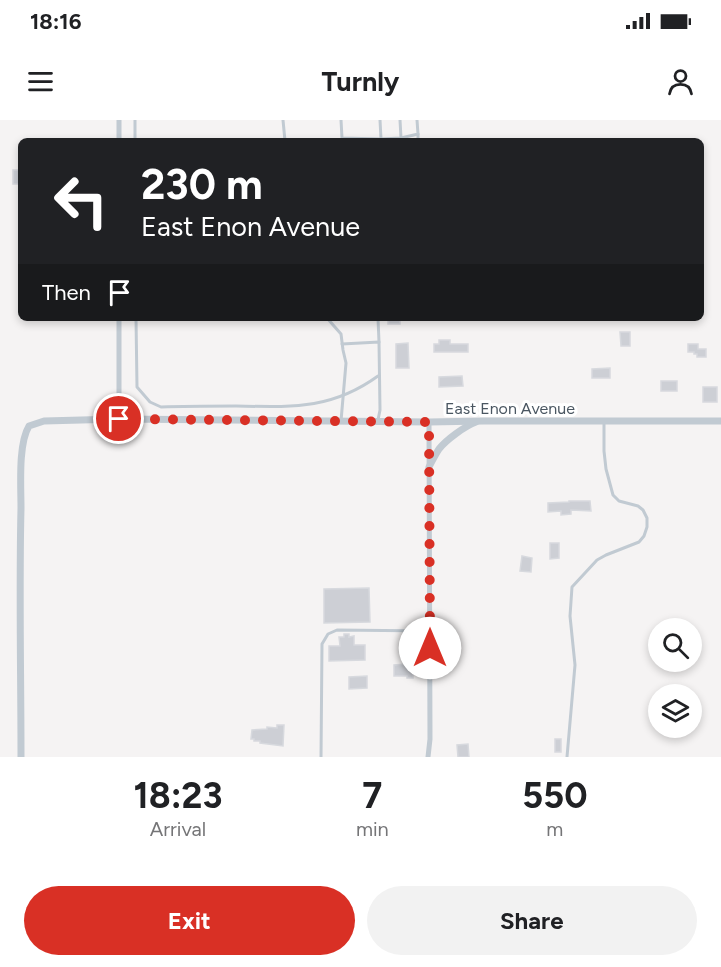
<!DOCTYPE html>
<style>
:root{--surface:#fff;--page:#f2f2f2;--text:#202124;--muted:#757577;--accent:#d93025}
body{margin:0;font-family:Figtree,sans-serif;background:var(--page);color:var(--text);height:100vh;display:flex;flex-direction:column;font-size:22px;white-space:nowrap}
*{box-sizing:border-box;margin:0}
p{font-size:20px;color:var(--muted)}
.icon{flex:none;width:33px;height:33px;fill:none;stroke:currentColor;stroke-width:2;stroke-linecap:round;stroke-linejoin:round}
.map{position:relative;height:637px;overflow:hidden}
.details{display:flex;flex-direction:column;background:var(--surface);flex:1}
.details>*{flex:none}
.top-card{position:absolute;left:18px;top:18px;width:686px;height:183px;border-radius:9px;box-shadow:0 3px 9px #0003;background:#202124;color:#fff;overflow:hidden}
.tools{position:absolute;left:648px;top:498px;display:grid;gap:12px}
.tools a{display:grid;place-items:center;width:54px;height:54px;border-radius:50%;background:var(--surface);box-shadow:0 3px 9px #0003;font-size:30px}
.pin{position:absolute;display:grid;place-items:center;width:51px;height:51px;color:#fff;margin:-26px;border:3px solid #fff;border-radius:50%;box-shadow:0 2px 6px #0007}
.me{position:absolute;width:66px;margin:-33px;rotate:0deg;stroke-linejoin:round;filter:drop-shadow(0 0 4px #0008)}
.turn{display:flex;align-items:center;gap:21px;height:126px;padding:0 24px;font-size:27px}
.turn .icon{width:78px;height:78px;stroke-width:2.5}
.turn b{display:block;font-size:42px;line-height:51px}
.then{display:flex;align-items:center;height:57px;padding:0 24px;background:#0003;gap:12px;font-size:22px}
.eta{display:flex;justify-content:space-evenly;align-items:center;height:102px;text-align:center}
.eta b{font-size:36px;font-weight:700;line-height:42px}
.cta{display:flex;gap:12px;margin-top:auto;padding:12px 24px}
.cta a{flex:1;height:69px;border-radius:36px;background:var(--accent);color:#fff;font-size:24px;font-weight:700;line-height:69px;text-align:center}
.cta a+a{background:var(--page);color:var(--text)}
.status{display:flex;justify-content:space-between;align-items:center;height:42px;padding:0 30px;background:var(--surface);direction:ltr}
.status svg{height:16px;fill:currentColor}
header{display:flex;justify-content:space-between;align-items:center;height:78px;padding:0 24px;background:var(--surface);font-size:27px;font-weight:700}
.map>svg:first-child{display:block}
.building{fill:#cdcfd5;stroke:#d7d9de;stroke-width:1.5}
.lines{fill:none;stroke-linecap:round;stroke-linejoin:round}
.service{stroke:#c1cad2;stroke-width:3}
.minor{stroke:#c1cad2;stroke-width:5}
.tertiary{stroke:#c1cad2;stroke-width:7}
.route{stroke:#d93025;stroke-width:10;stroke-dasharray:0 18}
.labels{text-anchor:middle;stroke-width:6;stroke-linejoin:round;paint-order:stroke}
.street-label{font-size:16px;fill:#4a5661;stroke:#fff}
</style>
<div class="status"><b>18:16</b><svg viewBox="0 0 49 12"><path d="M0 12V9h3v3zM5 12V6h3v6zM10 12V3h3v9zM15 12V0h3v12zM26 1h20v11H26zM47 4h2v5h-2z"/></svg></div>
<header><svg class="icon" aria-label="menu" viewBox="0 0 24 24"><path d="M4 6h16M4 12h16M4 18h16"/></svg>Turnly<svg class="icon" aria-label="person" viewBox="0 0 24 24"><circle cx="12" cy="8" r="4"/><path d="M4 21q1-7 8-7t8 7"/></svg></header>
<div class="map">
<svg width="721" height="637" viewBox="0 0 721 637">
<rect width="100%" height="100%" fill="#f5f3f3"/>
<g class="building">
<rect x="13" y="50" width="8" height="14"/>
<rect x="388" y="198" width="12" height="6"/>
<path d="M620,212H630V226H621Z"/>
<path d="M439,220H450V224H468V232H434V224H439Z"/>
<path d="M408,223L409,248H396V224Z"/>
<path d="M688,224H698V229H706V237H697V234H694V232H688Z"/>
<path d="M610,248V258H592V249Z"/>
<path d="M462,256L463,266L439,267V257Z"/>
<rect x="661" y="261" width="16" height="10"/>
<rect x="703" y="267" width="14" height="15"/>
<path d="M569,381H590L591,391L571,390V394L561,395V391L548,392V383L569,382Z"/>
<path d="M550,423H559V438L550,439Z"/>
<path d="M522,436L532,438L531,452L520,451Z"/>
<path d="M369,468L370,502L324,503V469Z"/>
<path d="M344,514H349V517L354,516V525H365V540L329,541V526H340L339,517H344Z"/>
<path d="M406,544V547H413V558H407V556H394V545Z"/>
<path d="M367,556V568L349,569V557Z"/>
<path d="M277,605H284L283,626L260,623V621H254V619H251L252,610L267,609V607L277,608Z"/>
<rect x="555" y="619" width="6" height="13"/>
<path d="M468,624L469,637H458L457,625Z"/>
</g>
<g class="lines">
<g class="service">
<path d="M283,0L285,21"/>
<path d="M341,0L342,18L381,19"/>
<path d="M380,0L381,19L401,18L418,14L417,0"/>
<path d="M400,0L401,18"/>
<path d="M135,21V0"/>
<path d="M418,21V14"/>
<path d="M136,198L137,267L150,282L161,287C186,286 211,286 236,286C291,287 331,290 378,256"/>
<path d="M327,198L341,214L343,230L346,243L341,301"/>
<path d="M378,198L379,222"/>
<path d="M342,224L379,222L380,290L378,300"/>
<path d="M321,637L322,524L328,514L337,510L430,511"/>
<path d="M567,637L575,545L570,496L572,467L597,440L606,435L639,422L644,416L647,407V398L643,390L638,386L619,381L613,375L606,349L604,331V303"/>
</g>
<g class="minor">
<path d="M119,0V21"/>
<path d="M119,198V299"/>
<path d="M428,637L430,619L429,302"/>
</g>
<g class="tertiary">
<path d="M429,347C432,341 435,335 439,329C446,320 465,306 476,302"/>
<path d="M21,637C21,554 19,471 21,388C21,366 18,324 29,306L44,301L119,299L429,302L484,301H721"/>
</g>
</g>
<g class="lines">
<path class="route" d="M119,299L429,302L430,528"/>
</g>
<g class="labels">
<g class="street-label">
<text x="510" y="294">East Enon Avenue</text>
</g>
</g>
</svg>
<div class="tools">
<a><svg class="icon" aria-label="search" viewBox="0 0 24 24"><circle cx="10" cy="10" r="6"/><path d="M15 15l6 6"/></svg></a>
<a><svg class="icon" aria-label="layers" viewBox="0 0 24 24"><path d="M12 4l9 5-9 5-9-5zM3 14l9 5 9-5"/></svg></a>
</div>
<div class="pin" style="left:119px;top:299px;background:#d93025"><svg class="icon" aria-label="arrive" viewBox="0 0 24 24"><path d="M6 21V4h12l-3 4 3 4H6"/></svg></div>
<svg class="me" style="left:430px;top:528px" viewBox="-20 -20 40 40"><circle r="19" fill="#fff"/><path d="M0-13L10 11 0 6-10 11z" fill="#d93025"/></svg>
<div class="top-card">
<div class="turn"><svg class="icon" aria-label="left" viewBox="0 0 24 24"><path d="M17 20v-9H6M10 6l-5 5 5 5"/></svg><div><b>230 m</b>East Enon Avenue</div></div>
<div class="then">Then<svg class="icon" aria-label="arrive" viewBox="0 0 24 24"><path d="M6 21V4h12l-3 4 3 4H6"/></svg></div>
</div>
</div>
<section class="details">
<div class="eta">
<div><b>18:23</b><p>Arrival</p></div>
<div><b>7</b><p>min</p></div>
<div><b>550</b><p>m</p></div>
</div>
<div class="cta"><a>Exit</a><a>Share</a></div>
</section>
